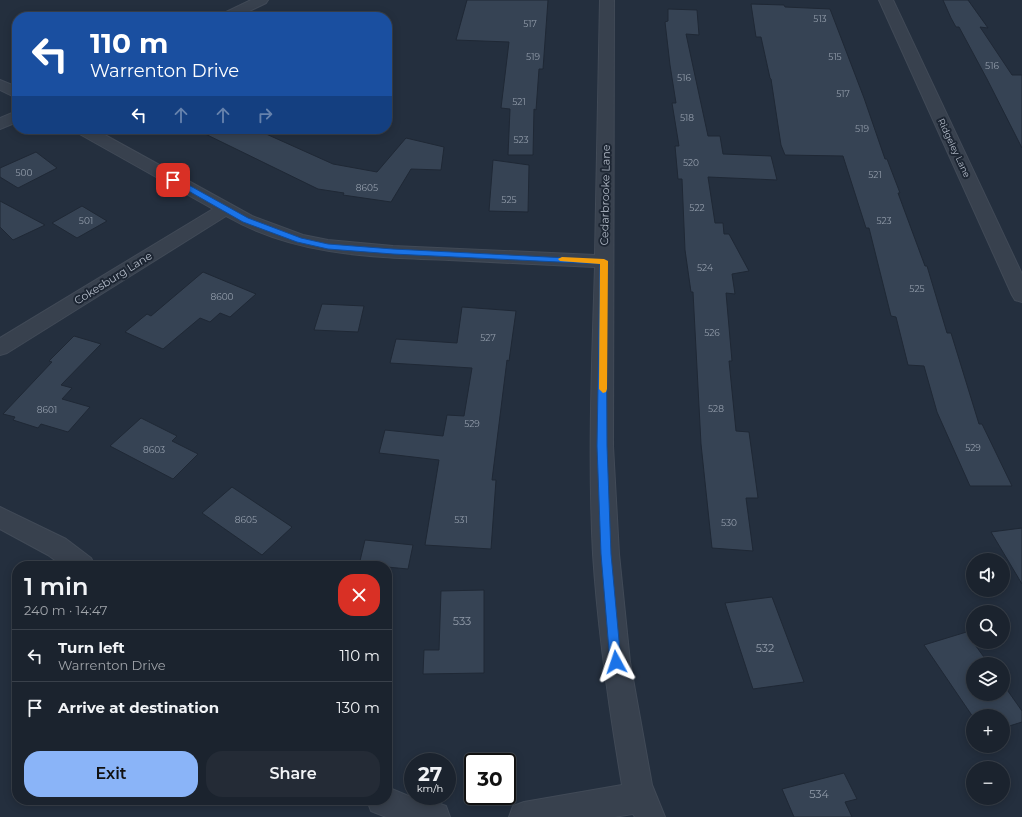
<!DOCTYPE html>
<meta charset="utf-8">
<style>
:root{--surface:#1b232e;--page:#242b36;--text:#f1f3f6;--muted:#a0a4aa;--line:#39404a;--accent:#8ab4f8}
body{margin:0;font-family:Montserrat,sans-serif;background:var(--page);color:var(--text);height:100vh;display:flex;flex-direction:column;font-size:15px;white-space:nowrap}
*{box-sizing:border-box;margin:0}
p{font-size:13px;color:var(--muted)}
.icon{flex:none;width:22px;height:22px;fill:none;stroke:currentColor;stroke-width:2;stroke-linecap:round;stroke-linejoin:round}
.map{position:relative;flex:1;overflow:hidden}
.sheet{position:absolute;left:12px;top:561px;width:380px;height:244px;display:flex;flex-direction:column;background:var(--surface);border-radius:16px;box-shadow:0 2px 10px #0003,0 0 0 1px var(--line)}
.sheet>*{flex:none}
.banner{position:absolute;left:12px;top:12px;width:380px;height:122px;border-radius:16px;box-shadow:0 2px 10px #0003,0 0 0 1px var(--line);background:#1a4fa0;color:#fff;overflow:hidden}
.tools{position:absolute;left:966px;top:553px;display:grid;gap:8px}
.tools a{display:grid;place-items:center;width:44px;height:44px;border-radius:50%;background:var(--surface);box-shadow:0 2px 10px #0003,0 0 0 1px var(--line);font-size:20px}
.speed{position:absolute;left:404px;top:753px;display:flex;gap:8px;font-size:20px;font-weight:700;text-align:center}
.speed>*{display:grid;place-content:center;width:52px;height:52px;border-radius:50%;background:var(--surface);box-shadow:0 2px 10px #0003,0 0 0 1px var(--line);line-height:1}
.speed small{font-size:10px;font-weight:400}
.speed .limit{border:2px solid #111;border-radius:6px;background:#fff;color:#111}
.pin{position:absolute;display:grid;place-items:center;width:34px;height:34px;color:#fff;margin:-17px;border-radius:8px;box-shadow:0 2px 6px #0006}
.me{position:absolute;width:44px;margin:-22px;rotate:355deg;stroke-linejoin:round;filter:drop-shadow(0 0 3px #0008)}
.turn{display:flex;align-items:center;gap:14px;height:84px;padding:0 12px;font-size:18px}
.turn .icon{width:52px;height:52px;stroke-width:2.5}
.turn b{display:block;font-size:28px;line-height:34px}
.lanes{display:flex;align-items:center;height:38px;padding:0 12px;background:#0003;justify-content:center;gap:20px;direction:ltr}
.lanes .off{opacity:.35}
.round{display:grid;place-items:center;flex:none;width:42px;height:42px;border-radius:16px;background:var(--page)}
.headline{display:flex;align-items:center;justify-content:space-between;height:68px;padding:0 12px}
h1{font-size:24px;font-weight:600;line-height:30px}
.cta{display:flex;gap:8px;margin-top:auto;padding:8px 12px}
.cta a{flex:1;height:46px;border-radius:16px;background:var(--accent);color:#111;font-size:16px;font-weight:600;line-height:46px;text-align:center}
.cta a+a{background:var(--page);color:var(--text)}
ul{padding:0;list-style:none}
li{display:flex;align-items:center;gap:12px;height:52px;padding:0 12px;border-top:1px solid var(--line)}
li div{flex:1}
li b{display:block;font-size:15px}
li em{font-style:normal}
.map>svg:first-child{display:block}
.building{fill:#364354;stroke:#1f2835}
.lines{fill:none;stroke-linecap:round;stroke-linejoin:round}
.street-casing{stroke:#414a57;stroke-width:2}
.street{fill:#38414e;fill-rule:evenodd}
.route{fill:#1a73e8;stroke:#114b97}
.slow{fill:#f59e0b}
.labels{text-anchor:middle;stroke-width:4;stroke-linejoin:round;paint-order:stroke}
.number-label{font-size:9px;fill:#929caa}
.far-street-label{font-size:9px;fill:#b4bcc9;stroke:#1d2633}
.street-label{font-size:11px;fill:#b4bcc9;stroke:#1d2633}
.near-number-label{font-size:11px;fill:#929caa}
</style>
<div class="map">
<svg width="1022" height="817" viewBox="0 0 1022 817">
<rect width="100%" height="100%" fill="#242f3e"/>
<g class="building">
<path d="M467,0H548L543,69H539L536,110L534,109L533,155H508L510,109L501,108L509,42L456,40Z"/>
<path d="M943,0H968L988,28L980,27L1012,75H1022V148L987,79L959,27H956L951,18Z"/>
<path d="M751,4L784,5L785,7L830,9L864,98L885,159H887L900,193H898L925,266H927L947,333H951L979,424H982L1012,486H970L937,412L924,366L908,365L896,317L891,316L869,228H866L843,156L785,155L781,145L771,79L770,78L761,37H756Z"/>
<path d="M668,9L697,10L699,35L686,34L708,136H720L723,154L771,156L777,180L708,177L715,223H723L724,234H729L749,271L732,274L735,294L726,293L732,361H729L736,431L749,432L758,498H746L753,551L712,548L701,444L693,292H691L685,250L682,179H678L675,146H679L672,103H676L670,65L665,22L668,21Z"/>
<path d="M195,129H255L333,164L377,172L406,138L444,147L441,170L411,169L391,202L343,195L344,193L318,189Z"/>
<path d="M36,152L57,168L18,188L0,177V168Z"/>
<path d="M493,160L529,165L528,212L489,211Z"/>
<path d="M0,201L45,225L13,240L0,227Z"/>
<path d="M82,206L107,221L77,238L52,223Z"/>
<path d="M203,272L256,294L230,317L220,313L210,322L200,318L163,349L125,332L147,314L151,316Z"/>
<path d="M322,304L364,306L358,332L314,330Z"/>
<path d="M462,307L516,311L509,361L507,360L492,480H496L491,549L425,545L439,460L379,453L385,430L443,436L447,415L464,416L472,368L390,363L396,339L457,343Z"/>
<path d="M74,336L101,344L61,385L72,388L62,399L90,407L68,432L41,424L38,428L13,420L15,417L3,414L52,362L49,361Z"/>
<path d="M141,418L177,436L172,441L198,454L173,479L110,446Z"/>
<path d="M232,487L292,527L262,555L202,513Z"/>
<path d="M1022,528V584L991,532Z"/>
<path d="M365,540L413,545L408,569L387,567V566L359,565Z"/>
<path d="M484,590V673L423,674L424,650H439L441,591Z"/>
<path d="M772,597L804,682L753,689L725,603Z"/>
<path d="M973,630V642L989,664H973V694H1003V684L1022,711V722L1003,728V716H973V717L924,645Z"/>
<path d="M844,773L857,799L845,802L852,817H794L782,789Z"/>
</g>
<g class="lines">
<g class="street-casing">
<g id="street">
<path d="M251,0H268L266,3L237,17H220L222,14Z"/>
<path d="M600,0H614L613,446L619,554L630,662L652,785L665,817H635L633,814L614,817H509L513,806L524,802L622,785C609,708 598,632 593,554C588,458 592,362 595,267C546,265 498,262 449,260C371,257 296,256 226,216L7,353L0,355V338L213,209L76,132L74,129H94L252,216L303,235L328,240L393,246L595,255Z"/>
<path d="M879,0H893L1022,274V302L1015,300L1012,295Z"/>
<path d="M0,80L17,87V98L0,90Z"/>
<path d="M17,111V122L0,129V118Z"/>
<path d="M0,507L66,539L91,558L95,566H63L48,555L0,529Z"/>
<path d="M387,787L411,797L435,802L446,806L450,817H386L371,811L367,800H387Z"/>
</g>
</g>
<use href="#street" class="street"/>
</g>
<path class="route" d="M171,178H176L248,218L301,238L328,244L393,249L606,260L607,446L611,554L621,662L620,666L616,668L612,666L610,662L601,554L597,446L600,264L393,254L328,249L297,242L243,222L171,181Z"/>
<path class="slow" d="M562,257L604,259L608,261L607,389L606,392L603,393L599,389L600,264L560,261L558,259Z"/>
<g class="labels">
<g class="number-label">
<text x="820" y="22">513</text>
<text x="530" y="27">517</text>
<text x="533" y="60">519</text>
<text x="835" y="60">515</text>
<text x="992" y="69">516</text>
<text x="684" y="81">516</text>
<text x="843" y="97">517</text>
<text x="519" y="105">521</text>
<text x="687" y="121">518</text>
<text x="862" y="132">519</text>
<text x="521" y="143">523</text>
<text x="691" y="166">520</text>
<text x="24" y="176">500</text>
<text x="875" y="178">521</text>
<text x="367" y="191">8605</text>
<text x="509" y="203">525</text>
<text x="697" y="211">522</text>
<text x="86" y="224">501</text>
<text x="884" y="224">523</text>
<text x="705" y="271">524</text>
<text x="917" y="292">525</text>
<text x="222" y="300">8600</text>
<text x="712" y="336">526</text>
<text x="488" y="341">527</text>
<text x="716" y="412">528</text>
<text x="47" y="413">8601</text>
<text x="472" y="427">529</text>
<text x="973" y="451">529</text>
<text x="154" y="453">8603</text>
<text x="246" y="523">8605</text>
<text x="461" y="523">531</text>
<text x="729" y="526">530</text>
</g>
<g class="far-street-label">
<text transform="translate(954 148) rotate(65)" y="3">Ridgeley Lane</text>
</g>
<g class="street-label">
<text transform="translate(605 195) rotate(-89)" y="4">Cedarbrooke Lane</text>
<text transform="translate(113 278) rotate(-32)" y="4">Cokesburg Lane</text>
</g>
<g class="near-number-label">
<text x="462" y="625">533</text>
<text x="765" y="652">532</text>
<text x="819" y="798">534</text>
</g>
</g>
</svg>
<div class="tools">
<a><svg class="icon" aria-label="sound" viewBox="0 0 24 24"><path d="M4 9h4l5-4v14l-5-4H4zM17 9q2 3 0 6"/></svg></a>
<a><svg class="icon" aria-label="search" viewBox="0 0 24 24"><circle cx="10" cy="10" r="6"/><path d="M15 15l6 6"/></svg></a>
<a><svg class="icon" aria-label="layers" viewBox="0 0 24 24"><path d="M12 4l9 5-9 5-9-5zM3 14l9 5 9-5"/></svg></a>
<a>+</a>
<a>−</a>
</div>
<div class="speed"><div>27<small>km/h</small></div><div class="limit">30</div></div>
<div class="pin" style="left:173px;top:180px;background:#d93025"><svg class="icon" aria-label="arrive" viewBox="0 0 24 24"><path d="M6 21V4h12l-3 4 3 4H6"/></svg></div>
<svg class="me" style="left:616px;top:662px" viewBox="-20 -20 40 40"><path d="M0-17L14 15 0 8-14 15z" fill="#1a73e8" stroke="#fff" stroke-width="4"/></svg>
<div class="banner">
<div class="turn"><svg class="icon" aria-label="left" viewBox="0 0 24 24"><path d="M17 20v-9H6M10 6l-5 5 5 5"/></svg><div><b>110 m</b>Warrenton Drive</div></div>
<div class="lanes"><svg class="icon" aria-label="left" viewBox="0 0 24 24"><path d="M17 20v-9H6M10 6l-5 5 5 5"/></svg><svg class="icon off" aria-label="ahead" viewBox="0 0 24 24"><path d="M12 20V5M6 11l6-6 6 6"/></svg><svg class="icon off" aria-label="ahead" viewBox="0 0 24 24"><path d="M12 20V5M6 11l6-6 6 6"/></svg><svg class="icon off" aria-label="right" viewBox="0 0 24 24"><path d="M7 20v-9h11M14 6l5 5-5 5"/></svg></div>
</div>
<section class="sheet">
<div class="headline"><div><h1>1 min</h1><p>240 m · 14:47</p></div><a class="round" style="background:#d93025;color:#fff"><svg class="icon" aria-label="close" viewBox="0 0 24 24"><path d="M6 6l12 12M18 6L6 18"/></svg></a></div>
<ul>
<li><svg class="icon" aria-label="left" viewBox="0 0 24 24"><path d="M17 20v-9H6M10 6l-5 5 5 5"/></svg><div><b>Turn left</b><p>Warrenton Drive</p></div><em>110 m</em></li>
<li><svg class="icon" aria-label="arrive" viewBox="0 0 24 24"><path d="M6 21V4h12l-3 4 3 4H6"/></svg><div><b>Arrive at destination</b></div><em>130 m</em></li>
</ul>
<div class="cta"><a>Exit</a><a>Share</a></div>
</section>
</div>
